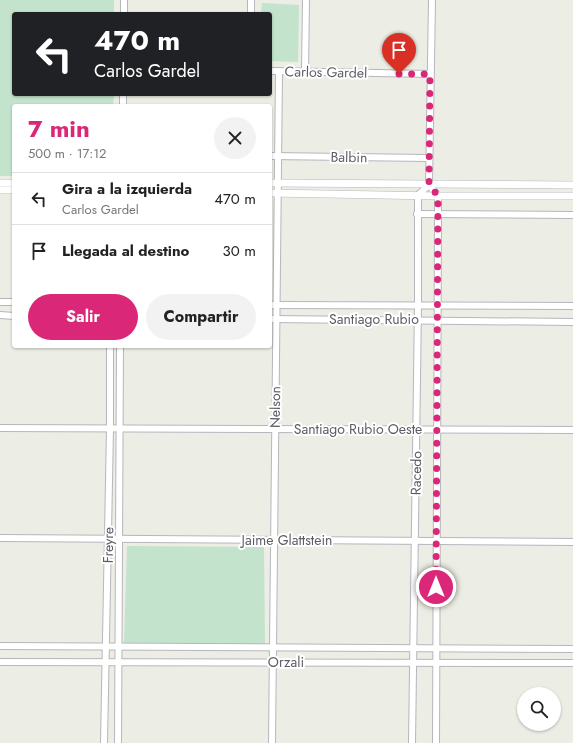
<!DOCTYPE html>
<html lang="es">
<meta charset="utf-8">
<style>
:root{--surface:#fff;--page:#f2f2f2;--text:#222;--muted:#767676;--line:#e0e0e0;--accent:#db2777}
body{margin:0;font-family:Jost,sans-serif;background:var(--page);color:var(--text);height:100vh;display:flex;flex-direction:column;font-size:15px;white-space:nowrap}
*{box-sizing:border-box;margin:0}
p{font-size:13px;color:var(--muted)}
.icon{flex:none;width:22px;height:22px;fill:none;stroke:currentColor;stroke-width:2;stroke-linecap:round;stroke-linejoin:round}
.map{position:relative;flex:1;overflow:hidden}
.panel{position:absolute;left:12px;top:104px;width:260px;height:244px;display:flex;flex-direction:column;background:var(--surface);border-radius:4px;box-shadow:0 1px 3px #0004}
.panel>*{flex:none}
.banner{position:absolute;left:12px;top:12px;width:260px;height:84px;border-radius:4px;box-shadow:0 1px 3px #0004;background:#202124;color:#fff;overflow:hidden}
.fabs{position:absolute;left:517px;top:687px;display:grid;gap:8px}
.fabs a{display:grid;place-items:center;width:44px;height:44px;border-radius:50%;background:var(--surface);box-shadow:0 1px 3px #0004;font-size:20px}
.pin{position:absolute;display:grid;place-items:center;width:34px;height:34px;color:#fff;margin:-41px -17px;border-radius:50% 50% 50% 0;rotate:-45deg;box-shadow:0 0 4px #0007}
.pin .icon{rotate:45deg}
.me{position:absolute;width:44px;margin:-22px;rotate:0deg;stroke-linejoin:round;filter:drop-shadow(0 0 3px #0008)}
.turn{display:flex;align-items:center;gap:14px;height:84px;padding:0 16px;font-size:18px}
.turn .icon{width:52px;height:52px;stroke-width:2.5}
.turn b{display:block;font-size:28px;line-height:34px}
.round{display:grid;place-items:center;flex:none;width:42px;height:42px;border-radius:21px;background:var(--page)}
.summary{display:flex;align-items:center;justify-content:space-between;height:68px;padding:0 16px}
h1{font-size:24px;font-weight:700;line-height:30px;color:var(--accent)}
.action{display:flex;gap:8px;margin-top:auto;padding:8px 16px}
.action a{flex:1;height:46px;border-radius:24px;background:var(--accent);color:#fff;font-size:16px;font-weight:700;line-height:46px;text-align:center}
.action a+a{background:var(--page);color:var(--text)}
ul{padding:0;list-style:none}
li{display:flex;align-items:center;gap:12px;height:52px;padding:0 16px;border-top:1px solid var(--line)}
li div{flex:1}
li b{display:block;font-size:15px}
li em{font-style:normal}
.map>svg:first-child{display:block}
.green{fill:#c3e3cd}
.lines{fill:none;stroke-linecap:round;stroke-linejoin:round}
.minor-casing{stroke:#b6b7bd;stroke-width:8}
.tertiary-casing{stroke:#b6b7bd;stroke-width:8}
.minor{stroke:#fff;stroke-width:6}
.tertiary{stroke:#fff;stroke-width:7}
.route{stroke:#db2777;stroke-width:7;stroke-dasharray:0 12.6}
.labels{text-anchor:middle;stroke-width:4;stroke-linejoin:round;paint-order:stroke}
.street-label{font-size:14px;fill:#5c5d63;stroke:#fff}
</style>
<div class="map">
<svg width="573" height="743" viewBox="0 0 573 743">
<rect width="100%" height="100%" fill="#ecede4"/>
<g class="green">
<path d="M0,0H114V14H14V94H114L113,106H14V176H0Z"/>
<path d="M262,3L299,5L298,62L270,61V14H261Z"/>
<path d="M127,546L264,547L265,644H124Z"/>
</g>
<g class="lines">
<g class="minor-casing">
<g id="minor">
<path d="M251,0V14"/>
<path d="M432,0L429,185L438,196V214L436,743"/>
<path d="M124,14V0"/>
<path d="M270,71L430,74"/>
<path d="M305,72L306,0"/>
<path d="M123,106V94"/>
<path d="M270,156L428,158"/>
<path d="M417,214L573,215"/>
<path d="M0,302H14"/>
<path d="M270,305L573,306"/>
<path d="M0,315L14,316"/>
<path d="M270,319L573,322"/>
<path d="M0,428L573,430"/>
<path d="M0,538L573,542"/>
<path d="M0,646L573,649"/>
<path d="M0,662L573,663"/>
<path d="M104,743L110,429V346"/>
<path d="M118,743L120,346"/>
<path d="M272,743L279,71"/>
<path d="M412,743L418,305V195L429,185"/>
</g>
</g>
<g class="tertiary-casing">
<g id="tertiary">
<path d="M0,183H14"/>
<path d="M270,183L573,185"/>
<path d="M0,190H14"/>
<path d="M270,193L438,196H573"/>
</g>
</g>
<use href="#minor" class="minor"/>
<use href="#tertiary" class="tertiary"/>
</g>
<g class="lines">
<path class="route" d="M399,74H430L429,184L438,196L436,587"/>
</g>
<g class="labels">
<g class="street-label">
<text transform="translate(326 72) rotate(1)" y="5">Carlos Gardel</text>
<text transform="translate(349 157) rotate(1)" y="5">Balbin</text>
<text x="374" y="324">Santiago Rubio</text>
<text transform="translate(275 407) rotate(-89)" y="5">Nelson</text>
<text x="358" y="434">Santiago Rubio Oeste</text>
<text transform="translate(416 473) rotate(-89)" y="5">Racedo</text>
<text x="287" y="545">Jaime Glattstein</text>
<text transform="translate(108 545) rotate(-89)" y="5">Freyre</text>
<text x="286" y="667">Orzali</text>
</g>
</g>
</svg>
<div class="fabs">
<a><svg class="icon" aria-label="search" viewBox="0 0 24 24"><circle cx="10" cy="10" r="6"/><path d="M15 15l6 6"/></svg></a>
</div>
<div class="pin" style="left:399px;top:74px;background:#d93025"><svg class="icon" aria-label="arrive" viewBox="0 0 24 24"><path d="M6 21V4h12l-3 4 3 4H6"/></svg></div>
<svg class="me" style="left:436px;top:587px" viewBox="-20 -20 40 40"><circle r="17" fill="#db2777" stroke="#fff" stroke-width="3"/><path d="M0-11L8 9 0 5-8 9z" fill="#fff"/></svg>
<div class="banner">
<div class="turn"><svg class="icon" aria-label="left" viewBox="0 0 24 24"><path d="M17 20v-9H6M10 6l-5 5 5 5"/></svg><div><b>470 m</b>Carlos Gardel</div></div>
</div>
<section class="panel">
<div class="summary"><div><h1>7 min</h1><p>500 m · 17:12</p></div><a class="round"><svg class="icon" aria-label="close" viewBox="0 0 24 24"><path d="M6 6l12 12M18 6L6 18"/></svg></a></div>
<ul>
<li><svg class="icon" aria-label="left" viewBox="0 0 24 24"><path d="M17 20v-9H6M10 6l-5 5 5 5"/></svg><div><b>Gira a la izquierda</b><p>Carlos Gardel</p></div><em>470 m</em></li>
<li><svg class="icon" aria-label="arrive" viewBox="0 0 24 24"><path d="M6 21V4h12l-3 4 3 4H6"/></svg><div><b>Llegada al destino</b></div><em>30 m</em></li>
</ul>
<div class="action"><a>Salir</a><a>Compartir</a></div>
</section>
</div>
